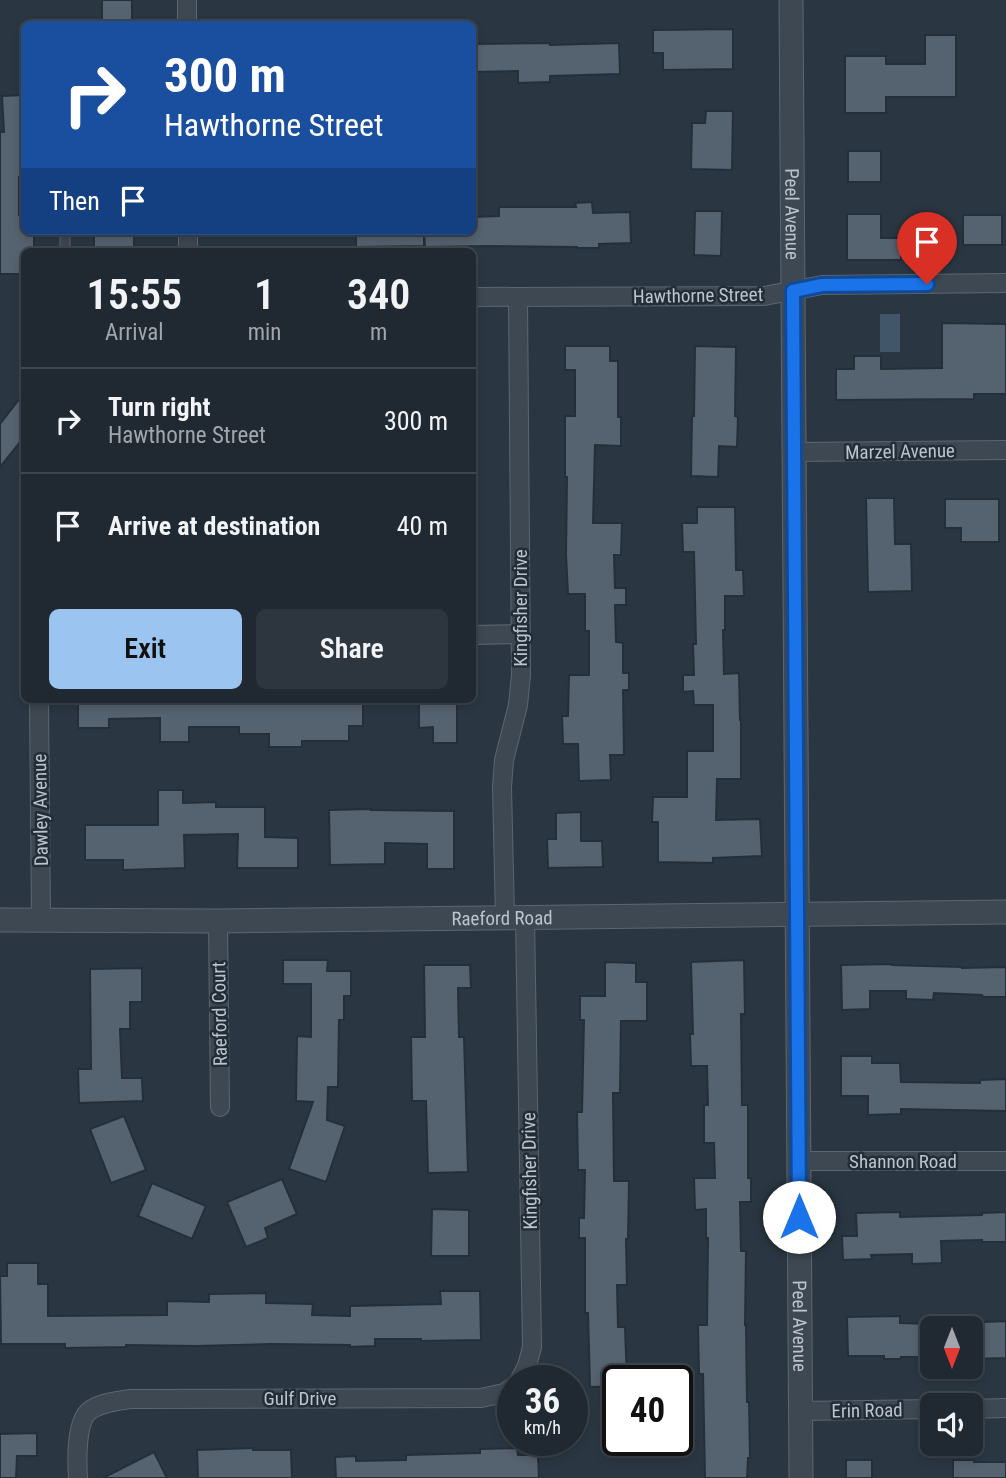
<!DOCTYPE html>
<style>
:root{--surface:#202932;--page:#2d353e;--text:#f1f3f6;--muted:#a2a6ac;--line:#3d454d;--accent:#9bc4f1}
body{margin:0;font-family:"Roboto Condensed",sans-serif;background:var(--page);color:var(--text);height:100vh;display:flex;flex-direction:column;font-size:26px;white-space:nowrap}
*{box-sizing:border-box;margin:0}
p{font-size:23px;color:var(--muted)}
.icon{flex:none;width:38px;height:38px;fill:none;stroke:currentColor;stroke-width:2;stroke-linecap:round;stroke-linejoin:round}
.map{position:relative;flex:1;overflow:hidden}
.panel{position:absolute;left:21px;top:248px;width:455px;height:455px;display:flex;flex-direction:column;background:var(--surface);border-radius:10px;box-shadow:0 4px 10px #0003,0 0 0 2px var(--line)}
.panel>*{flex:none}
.hud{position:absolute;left:21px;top:21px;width:455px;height:214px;border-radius:10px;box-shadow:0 4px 10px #0003,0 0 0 2px var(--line);background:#1a4fa0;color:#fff;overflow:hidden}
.needle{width:46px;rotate:180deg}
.controls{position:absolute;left:920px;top:1316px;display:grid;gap:14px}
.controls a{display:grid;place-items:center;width:63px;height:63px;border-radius:10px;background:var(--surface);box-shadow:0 4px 10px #0003,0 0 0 2px var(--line);font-size:35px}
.speed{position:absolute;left:497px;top:1365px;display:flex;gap:14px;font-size:35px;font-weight:700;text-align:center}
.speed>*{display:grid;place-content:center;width:91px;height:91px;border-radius:50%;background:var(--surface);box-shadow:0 4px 10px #0003,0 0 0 2px var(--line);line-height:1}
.speed small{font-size:18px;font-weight:400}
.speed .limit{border:4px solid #111;border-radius:10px;background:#fff;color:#111}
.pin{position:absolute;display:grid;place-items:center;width:60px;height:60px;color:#fff;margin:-72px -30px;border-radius:50% 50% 50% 0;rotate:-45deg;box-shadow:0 0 7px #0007}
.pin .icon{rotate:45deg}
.me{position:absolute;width:77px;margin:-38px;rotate:0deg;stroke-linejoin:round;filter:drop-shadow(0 0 5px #0008)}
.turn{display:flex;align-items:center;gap:24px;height:147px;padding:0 28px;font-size:32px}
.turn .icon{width:91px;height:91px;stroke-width:2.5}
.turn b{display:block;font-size:49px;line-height:60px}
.then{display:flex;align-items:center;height:66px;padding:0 28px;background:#0003;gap:14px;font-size:26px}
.eta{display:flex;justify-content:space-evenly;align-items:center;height:119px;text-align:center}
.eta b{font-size:42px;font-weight:600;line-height:49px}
.cta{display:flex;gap:14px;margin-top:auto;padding:14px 28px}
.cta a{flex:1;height:80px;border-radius:10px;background:var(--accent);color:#111;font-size:28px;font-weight:600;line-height:80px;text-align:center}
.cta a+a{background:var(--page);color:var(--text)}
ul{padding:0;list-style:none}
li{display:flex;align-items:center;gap:21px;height:105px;padding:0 28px;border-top:2px solid var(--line)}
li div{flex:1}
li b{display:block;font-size:26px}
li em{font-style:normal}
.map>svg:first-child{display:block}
.water{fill:#415669}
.building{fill:#55626f;stroke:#252f39;stroke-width:2}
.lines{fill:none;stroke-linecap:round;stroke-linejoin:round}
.service-casing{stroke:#5c666f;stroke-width:11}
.minor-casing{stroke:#5c666f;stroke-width:20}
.tertiary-casing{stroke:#5c666f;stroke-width:25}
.service{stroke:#3e4852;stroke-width:9}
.minor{stroke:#3e4852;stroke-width:18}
.tertiary{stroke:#3e4852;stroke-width:23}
.route-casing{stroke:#114b97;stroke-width:18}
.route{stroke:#1a73e8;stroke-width:12}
.labels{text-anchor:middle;stroke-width:5;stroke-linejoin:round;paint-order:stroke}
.street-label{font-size:19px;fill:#bbc3cc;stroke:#222d37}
</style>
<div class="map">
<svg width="1006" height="1478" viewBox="0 0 1006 1478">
<rect width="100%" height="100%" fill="#2a3742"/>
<rect class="water" x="880" y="314" width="20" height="38"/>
<g class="building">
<rect x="102" y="0" width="30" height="24"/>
<path d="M733,29V69L663,70V53H653V30Z"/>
<path d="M925,35H956V97H886V113H845V56H886V64H925Z"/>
<path d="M550,43V45L619,43L620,74L550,76V82L518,83V71L472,72V44Z"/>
<path d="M24,95V177H19V215H24V231H34V252H24V274H0V132H4L2,96Z"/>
<path d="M706,111H733L732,170L691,169L692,123H705Z"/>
<rect x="848" y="151" width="33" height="31"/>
<path d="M592,202L593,213L630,212L631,243L599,244V248H577V247L489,246L425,247L424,231H472V217L499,216V207H576L575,203Z"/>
<path d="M695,211H722L721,256L694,255Z"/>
<path d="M847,214H881V238H901V260H847Z"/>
<rect x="963" y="215" width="39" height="30"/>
<rect x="94" y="231" width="40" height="19"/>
<path d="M356,231H424V246L356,247Z"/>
<path d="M942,323L1006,324V394H974V399L836,400V369H854V356H881V369L942,368Z"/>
<path d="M565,346H610V361H618V417H621V446L595,445L593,523H622L621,555H614L615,588H626V605H615L616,642L623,643V673H629V690H623L624,755H610L611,780L579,781L578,744H563L562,716H568L569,675H589V631H585V594H568L566,554L567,477H565V416H575V370H565Z"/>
<path d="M695,346L736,347L735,416L738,417L737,447L719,446L718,477L691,476L692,416H694Z"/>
<path d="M24,393V437L0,467V424Z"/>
<path d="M866,498H894L895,544H911L912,591L868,592Z"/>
<path d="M945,499H999V542H961V528H945Z"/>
<path d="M697,507H735L736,570H743L744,596H725V630H723L724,674L739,673L740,720H741V779H717L716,820L760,819L762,856L713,858V863L658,862V822H652L653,797H687V751H713V705H694L693,691L683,692V675H694L693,644H696L694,552H683L682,523H697Z"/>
<path d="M78,700H363V726H349V741H302V747H269V734H239V727H189V742H160V718L109,719V728H78Z"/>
<path d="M419,700H457V743H433V727L419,728Z"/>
<path d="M158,790H183V803L216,802V807H265V837L298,838V868H237L238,834L184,835L185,868L123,870V860H85V825H158Z"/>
<path d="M371,809V810L454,811V869H427V844L385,843V864L330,865L329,810Z"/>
<path d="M581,812V841H602L603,867L548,868L547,839H556V813Z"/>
<path d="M283,960H328L327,971H351V996H344V1020H339L338,1087H328L327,1120L345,1126L326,1182L289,1169L313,1102L296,1101L297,1036L311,1037V984H283Z"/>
<path d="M744,960L745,1014H741L742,1105H748V1178H751V1202H740L741,1251H746L745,1325H746L747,1402H749L750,1458H748L747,1478H705L703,1374H699L698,1325H707L708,1238H706V1209L695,1210L694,1178H715L714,1143H704V1105H708L707,1066H691L690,1034H693L691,962Z"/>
<path d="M605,962L636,963V982H647V1021H621L620,1093H613L614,1181H629L628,1239H626L627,1285H617L618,1327H625L627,1381H618V1386L590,1387L588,1313H585V1238H579V1218H584L585,1170H578L577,1112H582L584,1020H580V996H605Z"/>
<path d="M892,964V965L962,967V968L1006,967V997H983L982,995L934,993L933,1000L906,999V991H870V1009L842,1010L841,965Z"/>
<path d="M424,965H470L471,988H458L459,1037H464L468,1172L428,1173L426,1101H412L411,1037H425Z"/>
<path d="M142,968V1002H130V1029H120L122,1078H142L143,1101L79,1103L78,1069H91L90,969Z"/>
<path d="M841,1056H872V1063H900L901,1082L980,1083V1080L1006,1079V1111L901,1109V1114L868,1115V1096H841Z"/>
<path d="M124,1116L146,1170L111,1183L90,1129Z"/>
<path d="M282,1179L297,1214L265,1228L268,1238L246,1247L227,1202Z"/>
<path d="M152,1183L206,1206L192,1239L138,1216Z"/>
<path d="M432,1209L469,1210V1256H431Z"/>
<path d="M900,1212V1217L982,1215V1213L1006,1212V1242H982V1240L941,1241L942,1263L912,1264V1254L871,1255L872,1259L843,1260L842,1236H857L856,1213Z"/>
<path d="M7,1263H38V1284H48V1316L167,1315V1301L209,1302V1294L266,1293V1303L313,1304L312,1315L350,1316V1306L441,1304L440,1291H480L481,1340L421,1341V1339H375V1346L350,1347V1345L272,1344L196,1346L126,1345V1347L65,1348V1344H1L0,1276H7Z"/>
<path d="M900,1316V1323L933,1324V1357H901V1359H884V1356H848L847,1317Z"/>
<path d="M1006,1321V1358L971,1359V1324L984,1325V1322Z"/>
<path d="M37,1433V1456H17L16,1478H0V1434Z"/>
<path d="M253,1448V1450H291L292,1478H198L197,1450Z"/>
<path d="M517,1448L518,1455H538L539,1478H336L335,1457L356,1456V1461L406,1460V1455L480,1453V1449Z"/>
<path d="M154,1452L167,1478H103Z"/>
<rect x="846" y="1460" width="26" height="18"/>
<path d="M953,1460H974V1462H1006V1478H953Z"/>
</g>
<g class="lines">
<g class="service-casing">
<path id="service" d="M65,231V252"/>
</g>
<g class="minor-casing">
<g id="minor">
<path d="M187,0V24"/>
<path d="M188,231V252"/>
<path d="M472,297L764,296L822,285L1006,283"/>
<path d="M795,452L1006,450"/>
<path d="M472,635L521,634"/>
<path d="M39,700L41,920"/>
<path d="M505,917L502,787L504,760L518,705L521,675L518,297"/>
<path d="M218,921L220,1107"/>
<path d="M799,1161H1006"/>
<path d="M519,1381L527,1366L532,1347L525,917"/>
<path d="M971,1409L1006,1408"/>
<path d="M800,1411L933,1409"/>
<path d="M78,1478C77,1462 76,1424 88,1412C98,1403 117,1401 130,1399L481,1398L504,1393L513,1387"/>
</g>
</g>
<g class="tertiary-casing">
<g id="tertiary">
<path id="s1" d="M791,0L801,1478"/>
<path id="s2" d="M0,920L218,921L1006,912"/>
</g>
</g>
<use href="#service" class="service"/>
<use href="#minor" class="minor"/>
<use href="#tertiary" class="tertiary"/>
</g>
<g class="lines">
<g class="route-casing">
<path id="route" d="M799,1217L793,291L822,285L927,284"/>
</g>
<use href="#route" class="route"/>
</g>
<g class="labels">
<g class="street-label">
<text dy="7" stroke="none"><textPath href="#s1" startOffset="214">Peel Avenue</textPath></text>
<text transform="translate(698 295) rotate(-1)" y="7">Hawthorne Street</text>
<text transform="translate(900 451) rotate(-1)" y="7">Marzel Avenue</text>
<text transform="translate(520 608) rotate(-90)" y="7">Kingfisher Drive</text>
<text transform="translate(40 810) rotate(-91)" y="7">Dawley Avenue</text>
<text dy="7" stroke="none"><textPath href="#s2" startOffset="502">Raeford Road</textPath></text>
<text transform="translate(219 1014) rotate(-91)" y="7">Raeford Court</text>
<text x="903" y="1168">Shannon Road</text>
<text transform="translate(529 1171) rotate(-91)" y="7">Kingfisher Drive</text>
<text dy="7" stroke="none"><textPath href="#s1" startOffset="1326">Peel Avenue</textPath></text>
<text x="300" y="1405">Gulf Drive</text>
<text transform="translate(867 1410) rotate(-1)" y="7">Erin Road</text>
</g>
</g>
</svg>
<div class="controls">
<a><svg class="needle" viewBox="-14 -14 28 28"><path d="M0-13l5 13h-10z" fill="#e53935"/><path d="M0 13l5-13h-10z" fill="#a2a6ac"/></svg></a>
<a><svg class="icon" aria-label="sound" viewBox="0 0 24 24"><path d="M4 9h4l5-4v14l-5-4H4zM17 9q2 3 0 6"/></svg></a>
</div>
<div class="speed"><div>36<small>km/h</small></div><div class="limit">40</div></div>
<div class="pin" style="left:927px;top:284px;background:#d93025"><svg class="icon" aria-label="arrive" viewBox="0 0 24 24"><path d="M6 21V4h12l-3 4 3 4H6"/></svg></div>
<svg class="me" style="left:799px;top:1217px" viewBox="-20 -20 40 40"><circle r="19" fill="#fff"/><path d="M0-13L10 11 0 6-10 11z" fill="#1a73e8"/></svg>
<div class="hud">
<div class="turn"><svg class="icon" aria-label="right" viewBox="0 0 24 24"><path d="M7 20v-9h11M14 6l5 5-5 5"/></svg><div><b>300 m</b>Hawthorne Street</div></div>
<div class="then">Then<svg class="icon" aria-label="arrive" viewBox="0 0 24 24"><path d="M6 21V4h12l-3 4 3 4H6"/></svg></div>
</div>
<section class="panel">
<div class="eta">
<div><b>15:55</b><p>Arrival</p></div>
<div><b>1</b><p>min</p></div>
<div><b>340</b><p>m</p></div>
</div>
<ul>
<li><svg class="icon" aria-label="right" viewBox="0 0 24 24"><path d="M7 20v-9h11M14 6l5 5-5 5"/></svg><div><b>Turn right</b><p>Hawthorne Street</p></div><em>300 m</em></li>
<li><svg class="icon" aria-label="arrive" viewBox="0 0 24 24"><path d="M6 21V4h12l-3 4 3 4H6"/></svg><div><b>Arrive at destination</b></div><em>40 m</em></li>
</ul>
<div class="cta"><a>Exit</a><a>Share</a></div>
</section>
</div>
